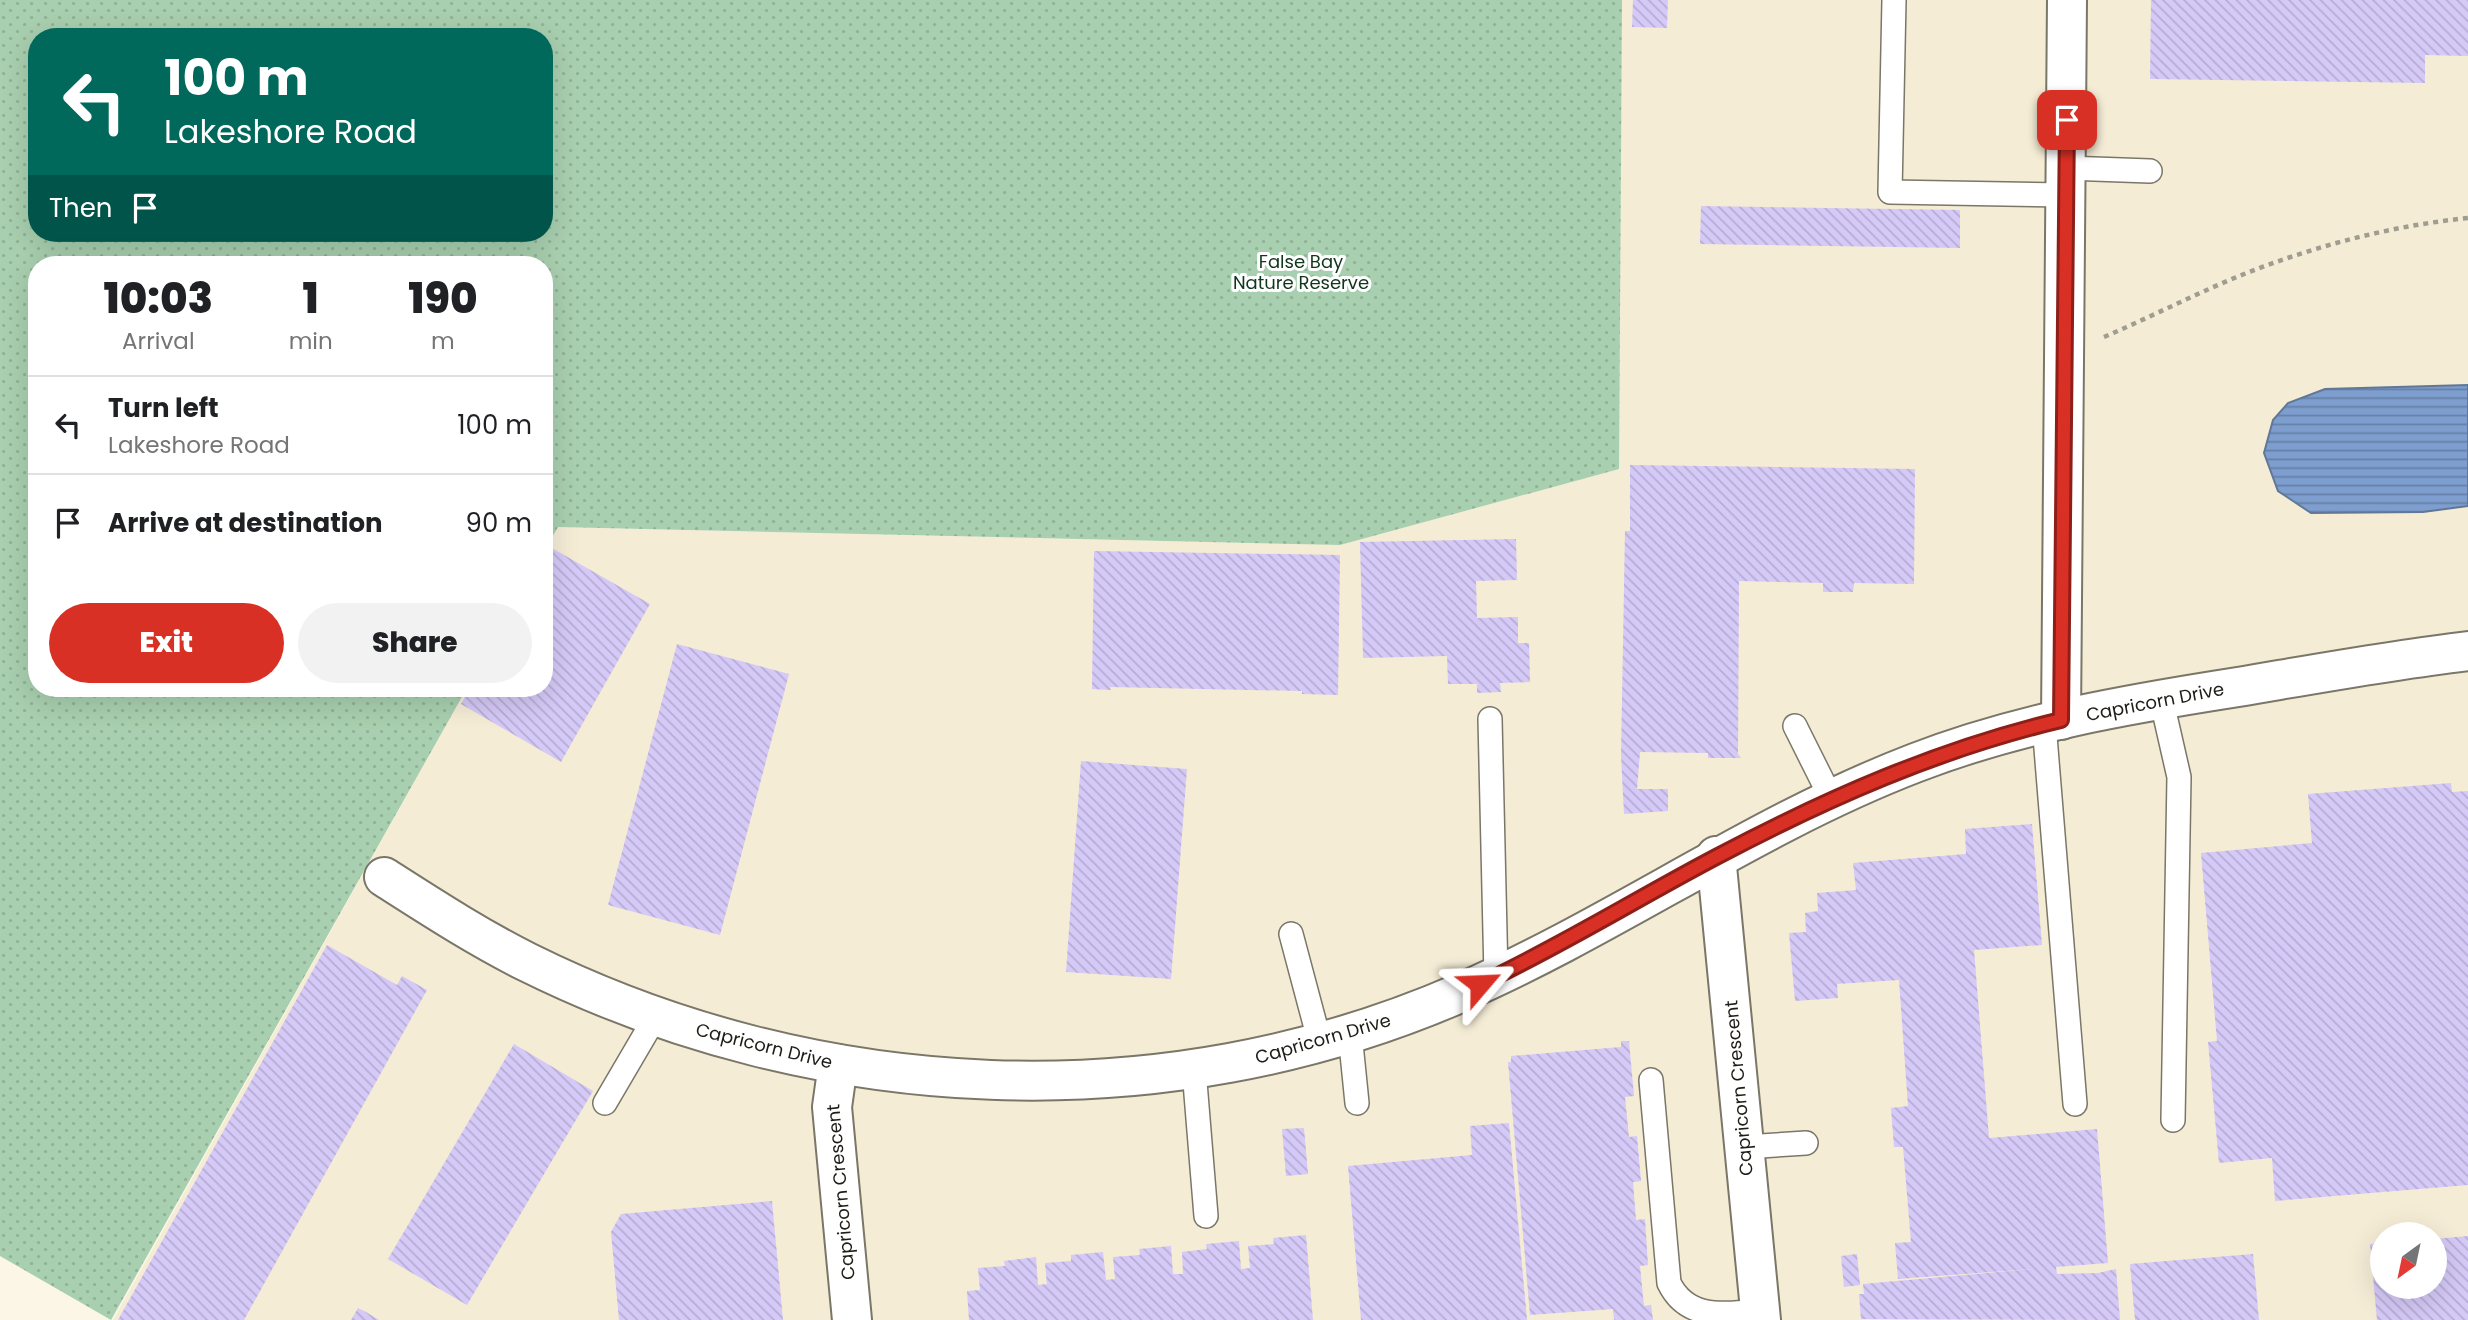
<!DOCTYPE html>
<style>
:root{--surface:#fff;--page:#f2f2f2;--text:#202124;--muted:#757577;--line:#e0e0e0;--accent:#d93025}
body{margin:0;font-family:Poppins,sans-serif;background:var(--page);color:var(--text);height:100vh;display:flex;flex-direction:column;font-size:26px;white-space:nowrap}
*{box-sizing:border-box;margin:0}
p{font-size:23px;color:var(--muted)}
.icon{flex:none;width:38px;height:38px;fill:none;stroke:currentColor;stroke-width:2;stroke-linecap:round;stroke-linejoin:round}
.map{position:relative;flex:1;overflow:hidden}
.drawer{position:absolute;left:28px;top:256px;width:525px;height:441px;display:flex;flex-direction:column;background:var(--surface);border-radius:28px;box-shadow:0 7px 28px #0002}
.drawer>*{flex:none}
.top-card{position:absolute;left:28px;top:28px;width:525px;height:214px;border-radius:28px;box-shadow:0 7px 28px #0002;background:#00695c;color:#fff;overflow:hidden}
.needle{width:46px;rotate:213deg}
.fabs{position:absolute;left:2370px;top:1222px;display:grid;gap:14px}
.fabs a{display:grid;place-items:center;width:77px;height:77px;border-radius:50%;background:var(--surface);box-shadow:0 7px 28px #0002;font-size:35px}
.pin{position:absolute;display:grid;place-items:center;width:60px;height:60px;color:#fff;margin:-30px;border-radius:14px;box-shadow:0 4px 10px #0006}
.me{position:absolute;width:77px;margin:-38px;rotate:64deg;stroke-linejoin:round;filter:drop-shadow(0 0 5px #0008)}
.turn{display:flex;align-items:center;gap:24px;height:147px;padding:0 21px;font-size:32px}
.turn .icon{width:91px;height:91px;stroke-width:2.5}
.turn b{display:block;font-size:49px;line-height:60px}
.then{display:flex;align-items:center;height:66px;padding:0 21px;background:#0003;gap:14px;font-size:26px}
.eta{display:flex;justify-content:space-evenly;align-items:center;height:119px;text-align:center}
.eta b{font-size:42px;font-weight:800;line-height:49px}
.cta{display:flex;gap:14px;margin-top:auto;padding:14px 21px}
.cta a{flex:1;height:80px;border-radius:42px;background:var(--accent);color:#fff;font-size:28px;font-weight:800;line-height:80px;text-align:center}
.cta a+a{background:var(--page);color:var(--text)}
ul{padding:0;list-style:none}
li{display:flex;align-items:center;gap:21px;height:98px;padding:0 21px;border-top:2px solid var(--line)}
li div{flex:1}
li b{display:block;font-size:26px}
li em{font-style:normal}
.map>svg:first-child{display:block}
.built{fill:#f4ecd5;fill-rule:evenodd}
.grass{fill:url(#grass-dots);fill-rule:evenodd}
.water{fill:url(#water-rules);stroke:#617797;stroke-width:2}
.building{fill:url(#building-back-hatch)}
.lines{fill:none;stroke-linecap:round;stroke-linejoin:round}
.service-casing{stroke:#7a7668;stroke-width:26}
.minor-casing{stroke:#7a7668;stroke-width:42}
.path{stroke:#9f9c90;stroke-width:4.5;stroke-dasharray:5 5;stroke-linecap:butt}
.service{stroke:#fff;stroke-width:23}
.minor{stroke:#fff;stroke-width:38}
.route-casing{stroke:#8d1f18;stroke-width:18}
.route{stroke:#d93025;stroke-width:12}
.labels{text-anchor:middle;stroke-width:6;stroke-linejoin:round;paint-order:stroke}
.park-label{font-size:18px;fill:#0f371b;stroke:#fff}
.street-label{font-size:18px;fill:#1f1d18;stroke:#fff}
</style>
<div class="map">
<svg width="2468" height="1320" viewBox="0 0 2468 1320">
<defs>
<pattern id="grass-dots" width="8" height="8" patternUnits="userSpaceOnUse" patternTransform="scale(1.75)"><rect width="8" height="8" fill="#a8cfaf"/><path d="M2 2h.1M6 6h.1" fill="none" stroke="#90b196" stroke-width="1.8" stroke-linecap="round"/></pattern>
<pattern id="water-rules" width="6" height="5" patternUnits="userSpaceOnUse" patternTransform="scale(1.75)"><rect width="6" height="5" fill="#7d9ece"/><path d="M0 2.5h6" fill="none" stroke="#6680a6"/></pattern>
<pattern id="building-back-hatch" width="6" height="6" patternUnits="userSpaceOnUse" patternTransform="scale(1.75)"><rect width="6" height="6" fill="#d5c9f7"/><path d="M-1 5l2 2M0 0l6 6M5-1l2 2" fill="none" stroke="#b6acd3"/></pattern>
</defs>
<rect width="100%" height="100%" fill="#fbf6e6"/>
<path class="built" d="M1622,0H2468V1320H113L467,688H544V551L557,527L1340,545L1618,469ZM2382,1234H2434V1286H2382Z"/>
<path class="grass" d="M0,0H1622L1619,469L1340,545L558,527L544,551V264H37V688H467L111,1320L0,1256ZM37,37H544V233H37Z"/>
<path class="water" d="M2468,385V506L2423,512L2311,513L2278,491L2264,453L2273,420L2288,403L2325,389Z"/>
<g class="building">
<path d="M1633,0H1668L1667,28L1632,27Z"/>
<path d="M2151,0H2468V56L2425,55V83L2150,79Z"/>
<path d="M1701,206L1960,210V248L1700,244Z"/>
<path d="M1630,465L1915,469L1914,584L1854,583L1853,592H1823V583L1739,581L1738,754L1741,758H1708V753L1640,752L1637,789H1668V811L1624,814L1621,755L1625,531H1630Z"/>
<path d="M1516,539L1517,580L1476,581L1477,618L1518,617V643H1529L1530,682L1500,683L1501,692L1477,693V684H1448L1447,656L1363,658L1360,542Z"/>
<path d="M550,547L650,604L561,762L461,704L470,688H544V557Z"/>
<path d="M1094,551L1340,555L1338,695L1302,694V691L1110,687L1111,690L1092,689Z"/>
<path d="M677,644L789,674L720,935L608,905Z"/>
<path d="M1081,761L1187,769L1171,979L1066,972Z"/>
<path d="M2451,783L2452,792L2468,791V1185L2275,1201L2272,1158L2219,1163L2208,1042L2217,1041L2201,853L2312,843L2308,794Z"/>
<path d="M2032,824L2042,945L1974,950L1989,1138L2097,1129L2108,1263L2056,1267L2057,1274L2098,1273L2116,1269L2120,1320L1861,1319L1859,1294H1864L1863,1284L2032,1269L1898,1279L1895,1243L1911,1242L1903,1147H1894L1891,1108L1908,1106L1899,980L1837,984L1838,998L1795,1001L1789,933L1806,932L1805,913L1818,911L1817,893L1856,890L1853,863L1966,854L1965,829Z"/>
<path d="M327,945L397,985L402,976L427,990L244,1320H118Z"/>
<path d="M1621,1041H1629L1634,1096L1625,1097L1629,1137L1637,1136L1641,1181L1633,1182L1636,1220L1645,1219L1648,1265L1640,1266L1644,1306L1651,1305L1653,1320H1614L1613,1309L1530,1315L1508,1062H1511V1056L1621,1047Z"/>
<path d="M514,1044L593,1091L467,1305L388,1259Z"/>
<path d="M1509,1123L1527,1320H1361L1348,1166L1472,1155L1470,1126Z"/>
<path d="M1304,1128L1308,1174L1286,1176L1282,1129Z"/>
<path d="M772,1201L783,1320H619L611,1232L621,1214Z"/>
<path d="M1306,1235L1313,1320H969L967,1291L980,1290L978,1268L1005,1266L1004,1261L1036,1257L1038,1285L1047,1284L1045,1263L1071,1261V1255L1103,1252L1106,1280L1115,1279L1113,1257L1140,1255L1139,1249L1171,1246L1173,1274H1183L1182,1252L1207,1249L1206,1244L1239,1241L1241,1269L1250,1268L1248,1246L1274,1244L1273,1238Z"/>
<path d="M2468,1236V1320H2377L2370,1244L2382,1243V1286H2434V1239Z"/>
<path d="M1857,1254L1860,1285L1844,1287L1841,1256Z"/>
<path d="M2253,1254L2259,1320H2135L2130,1264Z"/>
<path d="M358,1308L366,1312L379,1320H351Z"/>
</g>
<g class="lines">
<g class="service-casing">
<g id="service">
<path d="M1894,0L1890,192L2066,195"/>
<path d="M2066,168L2150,171"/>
<path d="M2161,698L2179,777L2173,1120"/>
<path d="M1490,719L1496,976"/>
<path d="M2044,724L2075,1104"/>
<path d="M1795,726L1832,800"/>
<path d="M1291,934L1320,1043"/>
<path d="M1350,1034L1357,1103"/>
<path d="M1194,1070L1206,1216"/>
<path d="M1651,1080L1669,1283C1687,1320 1723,1314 1760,1311"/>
<path d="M605,1103L656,1016"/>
<path d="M1745,1147L1806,1143"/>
</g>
</g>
<g class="minor-casing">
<g id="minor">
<path d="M2061,720L2067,0"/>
<path d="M1716,856L1761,1320"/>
<path d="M384,877C431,907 477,937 527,962C817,1106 1163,1122 1460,993C1616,925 1756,824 1915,763C2018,723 2129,704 2238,687C2315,674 2391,660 2468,651"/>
<path d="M838,1064L832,1107L852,1320"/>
</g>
</g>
<path class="path" d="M2104,337C2158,314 2210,286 2265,266C2330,242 2399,225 2468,218"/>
<use href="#service" class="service"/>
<use href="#minor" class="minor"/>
</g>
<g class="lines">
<g class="route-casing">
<path id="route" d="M1480,984C1561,946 1638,898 1718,856C1828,798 1939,749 2061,720L2067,120"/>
</g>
<use href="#route" class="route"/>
</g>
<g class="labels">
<g class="park-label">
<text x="1301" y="268">False Bay<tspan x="1301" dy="21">Nature Reserve</tspan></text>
</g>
<g class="street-label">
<text transform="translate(2155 702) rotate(-11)" y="6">Capricorn Drive</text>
<text transform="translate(1323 1039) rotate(-16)" y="6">Capricorn Drive</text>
<text transform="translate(764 1046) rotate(14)" y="6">Capricorn Drive</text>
<text transform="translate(1739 1088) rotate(-95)" y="6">Capricorn Crescent</text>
<text transform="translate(841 1192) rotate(-95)" y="6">Capricorn Crescent</text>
</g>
</g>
</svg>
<div class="fabs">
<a><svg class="needle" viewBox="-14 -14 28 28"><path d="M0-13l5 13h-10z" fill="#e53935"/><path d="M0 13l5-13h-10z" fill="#757577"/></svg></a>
</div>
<div class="pin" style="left:2067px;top:120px;background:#d93025"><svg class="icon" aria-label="arrive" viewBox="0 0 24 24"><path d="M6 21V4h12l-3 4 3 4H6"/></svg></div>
<svg class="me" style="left:1480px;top:984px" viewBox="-20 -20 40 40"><path d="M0-17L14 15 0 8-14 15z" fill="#d93025" stroke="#fff" stroke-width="4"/></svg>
<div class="top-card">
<div class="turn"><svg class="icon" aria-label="left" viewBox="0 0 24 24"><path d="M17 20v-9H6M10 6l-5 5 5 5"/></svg><div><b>100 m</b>Lakeshore Road</div></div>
<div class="then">Then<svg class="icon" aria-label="arrive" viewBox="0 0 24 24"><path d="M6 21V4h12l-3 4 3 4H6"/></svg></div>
</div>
<section class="drawer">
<div class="eta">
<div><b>10:03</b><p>Arrival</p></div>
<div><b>1</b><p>min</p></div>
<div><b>190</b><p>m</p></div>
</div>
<ul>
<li><svg class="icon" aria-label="left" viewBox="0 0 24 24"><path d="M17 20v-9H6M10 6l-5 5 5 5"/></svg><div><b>Turn left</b><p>Lakeshore Road</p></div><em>100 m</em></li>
<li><svg class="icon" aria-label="arrive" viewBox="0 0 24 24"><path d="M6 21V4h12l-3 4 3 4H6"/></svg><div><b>Arrive at destination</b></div><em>90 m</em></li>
</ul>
<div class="cta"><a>Exit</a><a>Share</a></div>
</section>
</div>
